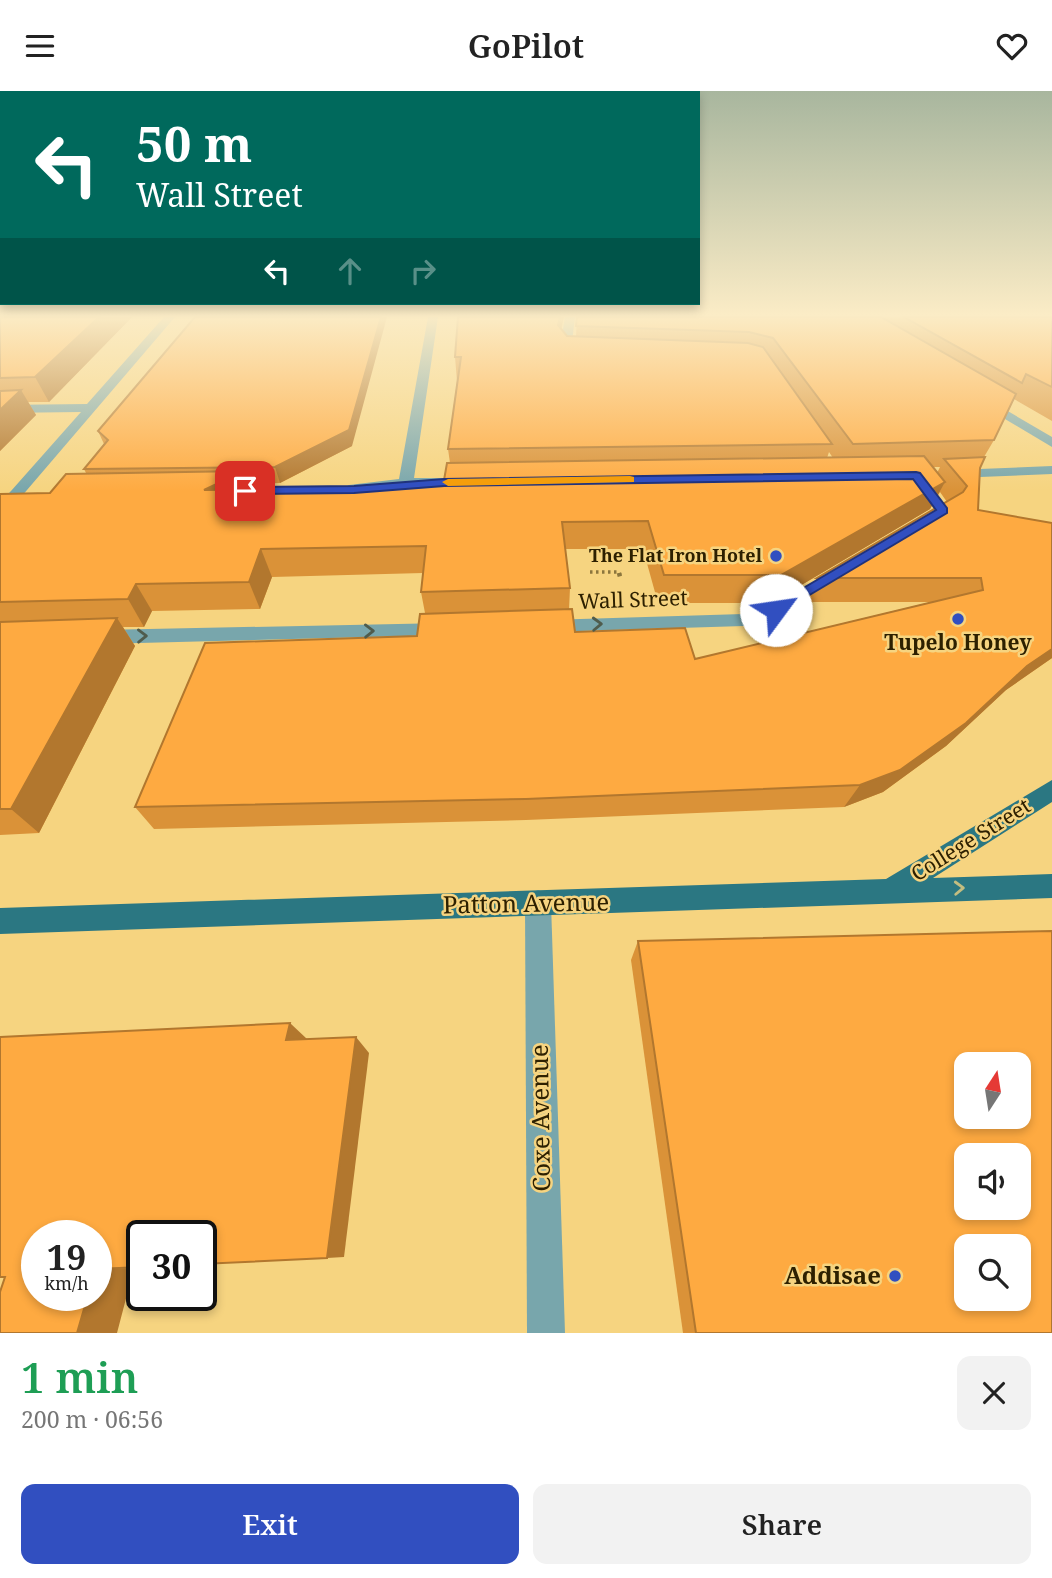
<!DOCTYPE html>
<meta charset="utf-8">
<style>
:root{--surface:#fff;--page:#f2f2f2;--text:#222;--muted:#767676;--accent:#314fc0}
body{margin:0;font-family:"Noto Serif",serif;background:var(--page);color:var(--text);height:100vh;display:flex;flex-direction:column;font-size:26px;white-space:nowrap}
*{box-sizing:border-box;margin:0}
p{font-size:23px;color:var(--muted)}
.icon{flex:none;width:38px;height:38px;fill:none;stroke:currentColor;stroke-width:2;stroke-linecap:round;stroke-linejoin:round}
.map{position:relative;height:1242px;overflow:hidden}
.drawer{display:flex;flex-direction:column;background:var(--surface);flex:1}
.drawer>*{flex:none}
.guide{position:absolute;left:0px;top:0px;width:700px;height:214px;box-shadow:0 4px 10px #0003;background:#00695c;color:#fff;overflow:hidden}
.needle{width:46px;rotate:12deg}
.buttons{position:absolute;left:954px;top:961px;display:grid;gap:14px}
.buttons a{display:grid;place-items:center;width:77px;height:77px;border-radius:14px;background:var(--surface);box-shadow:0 4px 10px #0003;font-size:35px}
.speed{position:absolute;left:21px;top:1129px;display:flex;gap:14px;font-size:35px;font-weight:700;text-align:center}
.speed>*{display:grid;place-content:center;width:91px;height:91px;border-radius:50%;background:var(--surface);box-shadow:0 4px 10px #0003;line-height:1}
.speed small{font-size:18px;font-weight:400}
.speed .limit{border:4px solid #111;border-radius:10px;background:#fff;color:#111}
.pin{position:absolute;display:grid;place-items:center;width:60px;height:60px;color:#fff;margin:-30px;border-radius:14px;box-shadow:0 4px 10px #0006}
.me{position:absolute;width:77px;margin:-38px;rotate:59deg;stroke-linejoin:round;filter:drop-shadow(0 0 5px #0008)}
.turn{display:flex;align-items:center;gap:24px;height:147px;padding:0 21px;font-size:32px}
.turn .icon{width:91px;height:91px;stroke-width:2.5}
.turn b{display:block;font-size:49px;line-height:60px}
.lanes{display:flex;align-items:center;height:66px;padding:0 21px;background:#0003;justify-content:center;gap:35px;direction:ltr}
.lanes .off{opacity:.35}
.round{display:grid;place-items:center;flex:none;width:74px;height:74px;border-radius:14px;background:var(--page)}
.headline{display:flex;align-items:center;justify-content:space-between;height:119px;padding:0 21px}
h1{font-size:42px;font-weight:600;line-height:52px;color:#1e9e55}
.primary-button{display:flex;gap:14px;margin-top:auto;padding:14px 21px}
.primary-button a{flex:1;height:80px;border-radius:14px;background:var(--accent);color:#fff;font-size:28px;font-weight:600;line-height:80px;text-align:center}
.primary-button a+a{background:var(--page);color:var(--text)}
header{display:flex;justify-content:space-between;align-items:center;height:91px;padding:0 21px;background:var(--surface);font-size:32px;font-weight:600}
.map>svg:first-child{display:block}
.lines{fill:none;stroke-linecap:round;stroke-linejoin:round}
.path-far1{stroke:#8c763d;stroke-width:3.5;stroke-dasharray:2.5 3.5;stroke-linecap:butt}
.path{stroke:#8c763d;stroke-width:4.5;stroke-dasharray:3.5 5;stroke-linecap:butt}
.minor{fill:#78a6ac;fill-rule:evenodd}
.major{fill:#2b7782;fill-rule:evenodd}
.wall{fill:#da9238;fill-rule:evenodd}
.shaded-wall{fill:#b2772e}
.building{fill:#feaa41;stroke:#b2772e;stroke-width:2;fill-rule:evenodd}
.oneway{stroke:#4f5c4d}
.oneway2{stroke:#c3bd80}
.route{fill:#314fc0;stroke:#20337d;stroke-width:2}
.slow{fill:#f59e0b}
.poi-dot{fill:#314fc0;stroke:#f6d480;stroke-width:2.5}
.labels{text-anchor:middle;stroke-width:5;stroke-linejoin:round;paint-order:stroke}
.far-poi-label{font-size:18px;font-weight:bold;fill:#2d2000;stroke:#f6d480;text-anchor:end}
.street-label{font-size:21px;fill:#2d2000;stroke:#f6d480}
.poi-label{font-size:21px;font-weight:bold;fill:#2d2000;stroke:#f6d480}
.near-street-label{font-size:24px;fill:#2d2000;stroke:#f6d480}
.near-poi-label{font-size:24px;font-weight:bold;fill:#2d2000;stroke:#f6d480;text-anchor:end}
</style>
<header><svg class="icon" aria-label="menu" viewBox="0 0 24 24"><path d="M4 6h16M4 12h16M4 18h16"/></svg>GoPilot<svg class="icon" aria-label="heart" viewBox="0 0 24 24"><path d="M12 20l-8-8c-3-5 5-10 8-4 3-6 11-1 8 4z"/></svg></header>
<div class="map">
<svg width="1052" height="1242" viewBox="0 0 1052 1242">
<rect width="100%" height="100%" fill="#f6d480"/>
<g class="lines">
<path class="path-far1" d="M590,481H619L620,484"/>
<path class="path" d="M619,482L620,486"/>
<g class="minor">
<path d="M164,226H175L21,406H11L8,403L11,400L81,321L0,322V314L87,313Z"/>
<path d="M428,226H438L414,387H470L477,391L470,395L344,401L342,398L349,394L399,388Z"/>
<path d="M565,226H575L571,259L580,262V266L559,261Z"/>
<path d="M982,305L1052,346V356L978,312L976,309Z"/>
<path d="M1052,375V383L954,387L947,383L954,379Z"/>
<path d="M837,478L846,483L843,487L782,523L744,535L548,541L541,539L539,535L541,531L548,529L743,523L770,515Z"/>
<path d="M446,532L453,533L455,538L453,543L446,544L100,553L93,551L91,546L93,541L100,539Z"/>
<path d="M538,799L547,803L551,812L565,1242H527L525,812L529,803Z"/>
</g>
<path class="major" d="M1052,689V711L933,787L1052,783V807L0,843V817L886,788Z"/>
</g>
<g class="wall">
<path d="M0,226H132L49,311H28L36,324L0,360Z"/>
<path d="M577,226H1052V330L1014,308L994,349L984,366L980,377L978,419L1052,432V567L1006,599L946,655L883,701L844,716L526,729L154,738L135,716L417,545L425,522L421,501L423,482L272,486L260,518L152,520L144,536H123L135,555L39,742L0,744V403L50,402L86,382L84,378L104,353L98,340L352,355L280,392L248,393L250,398L443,395L450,372L448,358L457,290L455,266L562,238L567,245L576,246ZM829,361L833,367H827ZM933,376H940L937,382ZM940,401L947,411L817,487L806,511H931L695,568L575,541L569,519L570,497L565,458H643L658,512H771L930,418Z"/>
<path d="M638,850L1052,1242H683L631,869Z"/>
</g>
<g class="shaded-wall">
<path d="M99,226H132L49,311L35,286Z"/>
<path d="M381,226H387L352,355L280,392L275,376Z"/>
<path d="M560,226H564L557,257L558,234Z"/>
<path d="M21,299L36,324L0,360V319Z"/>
<path d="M244,380L253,406L204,399Z"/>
<path d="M945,391L930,418L771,512L781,484Z"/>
<path d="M261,458L272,486L260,518L249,491Z"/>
<path d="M136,493L152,520L144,536L128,508Z"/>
<path d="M117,527L135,555L39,742L11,718Z"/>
<path d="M1052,558V567L1006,599L946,655L883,701L844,716L860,694Z"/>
<path d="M290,932L307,948L286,949Z"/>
<path d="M356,946L369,962L344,1166L327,1167Z"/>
<path d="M134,1177L117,1242H77L88,1204H96V1178Z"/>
</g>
<g class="building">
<path d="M0,226H99L35,286L0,287Z"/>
<path d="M195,226H381L349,339L275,376L84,378L108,349L98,340Z"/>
<path d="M458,226H560L558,234L567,245L748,252L763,256L832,353L448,358L461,266H455Z"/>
<path d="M577,226H881L1016,303L994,349L853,353L773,247L749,241L576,235Z"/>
<path d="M904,226H1052V296L1026,283L1022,292Z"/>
<path d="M21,299L0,319V300Z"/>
<path d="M924,365L945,391L781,484H664L648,430L562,431L570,497L421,501L426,455L261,458L249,491L136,493L128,508L0,511V403L50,402L66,383L244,380L204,399L443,395L447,372Z"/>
<path d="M985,366L980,377L978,419L1052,432V558L1027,575L966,632L900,679L860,694L526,708L135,716L205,552L417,545L420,523L572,518L575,541L685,537L695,568L983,499L981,487H817L963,401L967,395L944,368Z"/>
<path d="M117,527L11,718H0V531Z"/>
<path d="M1052,840V1242H696L638,850ZM966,973H1018V1026H966ZM966,1064H1018V1116H966ZM966,1155H1018V1208H966Z"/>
<path d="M290,932L286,949L356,946L327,1167L201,1173V1144H142V1176L96,1178V1144H37V1204H88L77,1242H0V1201L5,1186H0V946Z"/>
</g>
<defs><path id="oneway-chevron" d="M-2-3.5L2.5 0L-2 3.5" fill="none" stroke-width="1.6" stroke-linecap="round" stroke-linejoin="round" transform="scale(1.75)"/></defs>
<g class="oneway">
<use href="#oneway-chevron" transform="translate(597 533) rotate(-2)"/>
<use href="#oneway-chevron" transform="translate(369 540) rotate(-1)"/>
<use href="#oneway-chevron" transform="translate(142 545) rotate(-1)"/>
</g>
<use class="oneway2" href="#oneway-chevron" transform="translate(959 797) rotate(-2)"/>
<linearGradient id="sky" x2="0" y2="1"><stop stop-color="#a8b69e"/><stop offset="0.56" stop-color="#fbecc6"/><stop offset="1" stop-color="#fbecc6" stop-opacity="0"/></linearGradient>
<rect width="1052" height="400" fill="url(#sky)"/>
<path class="route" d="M916,381L920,382L947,417V422L776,524L771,522V516L936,419L913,388L444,395L354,402L245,403L240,400L245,396L354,395L444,388Z"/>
<path class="slow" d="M630,385L634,386V391L448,395L442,391L448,388Z"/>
<g class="poi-dot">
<circle cx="776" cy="465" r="7"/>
<circle cx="958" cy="528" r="7"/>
<circle cx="895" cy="1185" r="7"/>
</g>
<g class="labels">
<g class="far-poi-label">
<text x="762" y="471">The Flat Iron Hotel</text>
</g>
<g class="street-label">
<text transform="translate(633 509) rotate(-2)" y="7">Wall Street</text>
<text transform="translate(971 749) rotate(-32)" y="7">College Street</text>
</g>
<g class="poi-label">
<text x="958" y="559">Tupelo Honey</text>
</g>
<g class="near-street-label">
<text transform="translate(526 813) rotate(-1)" y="8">Patton Avenue</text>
<text transform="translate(541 1027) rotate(-91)" y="8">Coxe Avenue</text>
</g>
<g class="near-poi-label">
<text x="881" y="1193">Addisae</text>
</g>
</g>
</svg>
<div class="buttons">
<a><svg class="needle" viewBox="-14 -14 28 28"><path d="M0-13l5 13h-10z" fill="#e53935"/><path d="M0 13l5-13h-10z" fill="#767676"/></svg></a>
<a><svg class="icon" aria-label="sound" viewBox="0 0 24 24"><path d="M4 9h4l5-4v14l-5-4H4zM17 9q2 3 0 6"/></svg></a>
<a><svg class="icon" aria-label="search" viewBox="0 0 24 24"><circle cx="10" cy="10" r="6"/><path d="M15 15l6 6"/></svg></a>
</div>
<div class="speed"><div>19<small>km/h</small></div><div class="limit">30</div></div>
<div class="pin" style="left:245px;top:400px;background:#d93025"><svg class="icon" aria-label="arrive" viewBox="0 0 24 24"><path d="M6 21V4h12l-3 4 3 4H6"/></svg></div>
<svg class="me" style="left:776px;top:519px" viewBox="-20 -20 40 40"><circle r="19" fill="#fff"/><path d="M0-13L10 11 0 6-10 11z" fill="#314fc0"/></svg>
<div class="guide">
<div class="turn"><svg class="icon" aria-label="left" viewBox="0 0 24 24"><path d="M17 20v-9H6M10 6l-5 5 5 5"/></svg><div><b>50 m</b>Wall Street</div></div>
<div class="lanes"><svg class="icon" aria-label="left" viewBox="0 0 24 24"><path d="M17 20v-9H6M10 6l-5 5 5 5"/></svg><svg class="icon off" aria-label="ahead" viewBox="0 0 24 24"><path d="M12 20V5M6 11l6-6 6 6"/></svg><svg class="icon off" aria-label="right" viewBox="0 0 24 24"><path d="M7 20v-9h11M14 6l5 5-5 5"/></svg></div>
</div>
</div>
<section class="drawer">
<div class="headline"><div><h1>1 min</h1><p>200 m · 06:56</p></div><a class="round"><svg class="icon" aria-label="close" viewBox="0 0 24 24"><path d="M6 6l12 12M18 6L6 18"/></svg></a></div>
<div class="primary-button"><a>Exit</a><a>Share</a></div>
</section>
